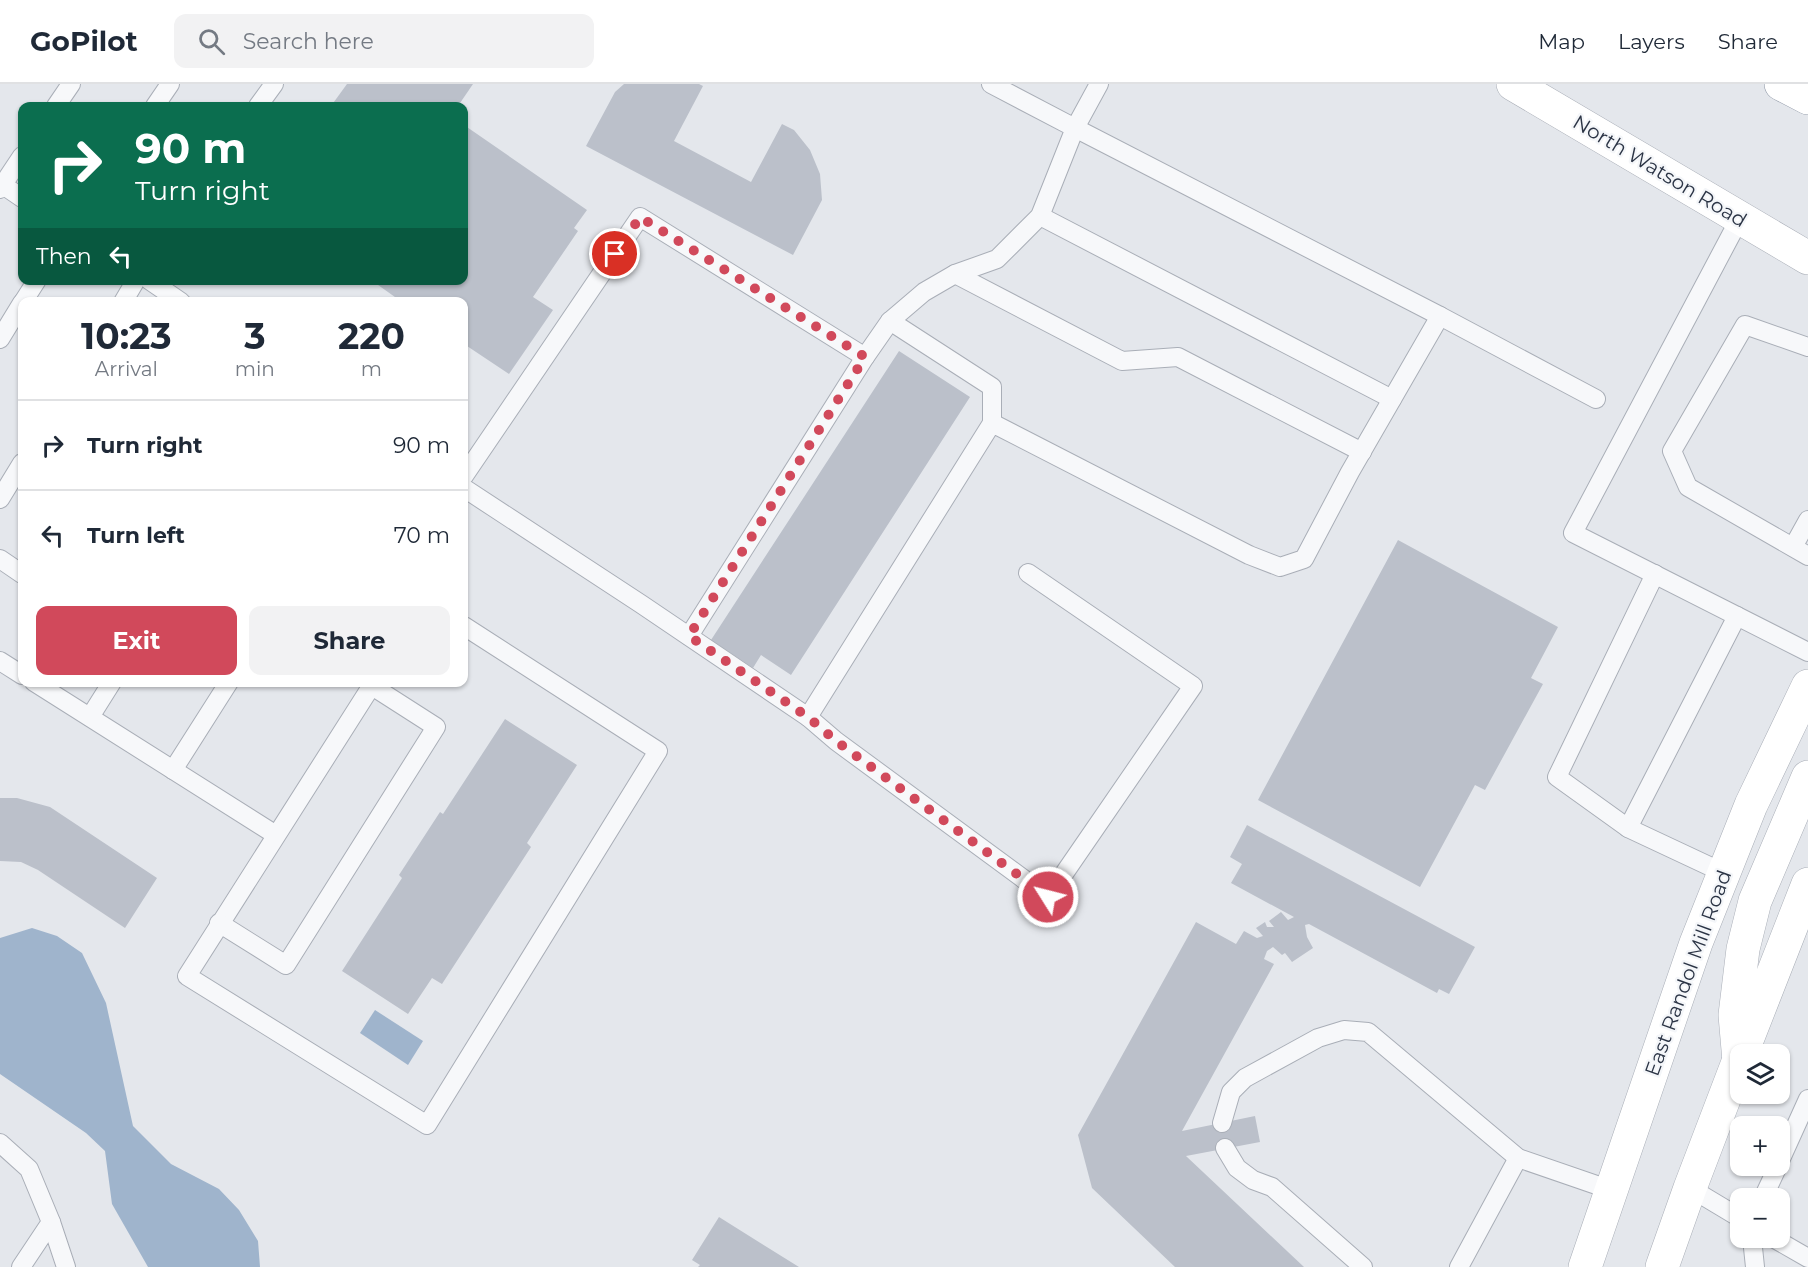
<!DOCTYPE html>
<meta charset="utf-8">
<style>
:root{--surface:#fff;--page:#f2f2f3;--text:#1f2937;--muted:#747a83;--line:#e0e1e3;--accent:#d1495b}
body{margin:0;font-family:Montserrat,sans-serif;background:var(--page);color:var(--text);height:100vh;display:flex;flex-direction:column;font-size:22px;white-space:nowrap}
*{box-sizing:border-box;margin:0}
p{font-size:20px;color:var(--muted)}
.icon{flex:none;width:33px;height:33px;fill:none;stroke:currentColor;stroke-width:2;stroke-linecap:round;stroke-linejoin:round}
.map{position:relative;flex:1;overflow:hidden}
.side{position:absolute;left:18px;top:213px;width:450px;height:390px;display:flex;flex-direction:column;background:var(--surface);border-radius:12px;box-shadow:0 2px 4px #0004}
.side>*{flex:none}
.top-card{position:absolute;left:18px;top:18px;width:450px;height:183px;border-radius:12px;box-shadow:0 2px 4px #0004;background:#0b6e4f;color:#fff;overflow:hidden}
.tools{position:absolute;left:1730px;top:960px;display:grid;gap:12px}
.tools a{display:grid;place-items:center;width:60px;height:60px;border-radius:12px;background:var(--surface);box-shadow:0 2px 4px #0004;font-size:30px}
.pin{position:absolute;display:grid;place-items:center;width:51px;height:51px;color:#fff;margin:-26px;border:3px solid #fff;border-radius:50%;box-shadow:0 2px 6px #0007}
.me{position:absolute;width:66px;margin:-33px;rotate:306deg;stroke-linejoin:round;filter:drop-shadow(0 0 4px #0008)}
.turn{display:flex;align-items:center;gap:21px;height:126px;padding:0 18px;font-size:27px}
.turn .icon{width:78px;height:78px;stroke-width:2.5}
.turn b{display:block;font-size:42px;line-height:51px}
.then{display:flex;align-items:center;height:57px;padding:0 18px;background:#0003;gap:12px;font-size:22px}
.eta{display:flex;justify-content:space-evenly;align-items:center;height:102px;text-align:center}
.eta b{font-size:36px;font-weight:700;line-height:42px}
.button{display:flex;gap:12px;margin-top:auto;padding:12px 18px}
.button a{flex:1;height:69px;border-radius:12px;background:var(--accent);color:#fff;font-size:24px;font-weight:700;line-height:69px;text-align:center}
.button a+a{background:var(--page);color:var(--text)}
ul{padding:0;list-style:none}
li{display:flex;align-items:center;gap:18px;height:90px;padding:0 18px;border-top:2px solid var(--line)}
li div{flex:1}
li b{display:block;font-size:22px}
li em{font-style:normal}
header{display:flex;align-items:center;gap:36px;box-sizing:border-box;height:84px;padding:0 30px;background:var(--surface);border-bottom:2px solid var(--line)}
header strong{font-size:28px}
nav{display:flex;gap:33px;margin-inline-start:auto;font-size:21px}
.search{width:420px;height:54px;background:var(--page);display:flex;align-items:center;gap:15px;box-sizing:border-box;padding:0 21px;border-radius:12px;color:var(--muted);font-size:22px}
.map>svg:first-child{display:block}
.water{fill:#9fb4cc}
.building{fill:#bbc0ca}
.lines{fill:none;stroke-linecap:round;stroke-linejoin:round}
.lane-casing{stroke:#a9aeb7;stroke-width:20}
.secondary-casing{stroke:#a9aeb7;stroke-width:34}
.highway-casing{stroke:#8b94a3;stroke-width:34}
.lane{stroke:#f7f8fa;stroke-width:18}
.secondary{stroke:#fff;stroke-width:33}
.highway{stroke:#fff;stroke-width:33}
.route{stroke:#d1495b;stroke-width:10;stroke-dasharray:0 18}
.labels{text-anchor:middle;stroke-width:4.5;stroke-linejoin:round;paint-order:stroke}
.street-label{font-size:20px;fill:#2b3445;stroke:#f4f6f9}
</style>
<header>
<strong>GoPilot</strong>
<div class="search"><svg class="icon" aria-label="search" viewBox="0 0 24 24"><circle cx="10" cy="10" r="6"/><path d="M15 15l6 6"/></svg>Search here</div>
<nav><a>Map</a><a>Layers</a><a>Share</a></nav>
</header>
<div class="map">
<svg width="1808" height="1183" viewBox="0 0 1808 1183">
<rect width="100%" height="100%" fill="#e4e7ec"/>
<g class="water">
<path d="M32,844L57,852L82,869L106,919L133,1042L171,1080L219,1105L239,1126L258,1157L260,1183H148L112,1120L105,1067L86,1049L0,990V854Z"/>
<path d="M375,926L423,957L408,981L360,949Z"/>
</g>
<g class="building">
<path d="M347,0H473L458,22H331Z"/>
<path d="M624,0H699L703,2L674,57L751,98L782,40L794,46L810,66L820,90L822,116L793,171L586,62L615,8Z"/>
<path d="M464,41L587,126L574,144L578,147L533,213L553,226L509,290L464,260V218H402L371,196H464Z"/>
<path d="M899,267L970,313L791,591L761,571L753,584L711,556Z"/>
<path d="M1398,456L1558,543L1531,594L1543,600L1485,706L1475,701L1420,803L1258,716Z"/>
<path d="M505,635L577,681L527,759L531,763L442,900L432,894L408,930L342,887L402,794L399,791L440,728L443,730Z"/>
<path d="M0,714H17L50,723L157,794L125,844L38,786L21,778L0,777Z"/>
<path d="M1247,741L1475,863L1449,910L1439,905L1437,909L1309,840L1305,841L1307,853L1313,864L1292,878L1285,869L1282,871L1273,863L1267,867L1264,875L1274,880L1182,1047L1255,1032L1260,1058L1186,1072L1304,1183H1175L1092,1104L1078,1051L1196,838L1236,860L1244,847L1257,854L1263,852L1256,844L1265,838L1267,843H1274L1269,837L1281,828L1288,836L1294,833L1231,799L1242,780L1230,773Z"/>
<path d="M719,1133L799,1183H698L700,1181L692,1176Z"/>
</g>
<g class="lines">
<g class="lane-casing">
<g id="lane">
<path d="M56,22L71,0"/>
<path d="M155,22L170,0"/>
<path d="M258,22L274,0"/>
<path d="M0,99L22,114"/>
<path d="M0,105L22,72"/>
<path d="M1040,132L1392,315"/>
<path d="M1740,134L1573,449L1808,568"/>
<path d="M955,190L1122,277L1178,273L1362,368"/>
<path d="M149,196L181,218"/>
<path d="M23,218L37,196"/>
<path d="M123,218L136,196"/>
<path d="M1440,232L1596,315"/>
<path d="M890,237L992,303V339"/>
<path d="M0,255L22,219"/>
<path d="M1808,263L1745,241L1672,367L1688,403L1808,472"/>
<path d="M464,392L640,133L865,273"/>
<path d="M464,404L641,520L808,633L992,339L1249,471L1280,483L1304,475L1350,388L1440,232L1075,44L1099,0"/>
<path d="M0,415L22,379"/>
<path d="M1793,463L1808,436"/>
<path d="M0,475L22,490"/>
<path d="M689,552L865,273L890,237L924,208L955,190L997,175L1040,132L1075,44L991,0"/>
<path d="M0,577L22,591"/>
<path d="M34,598L276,751"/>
<path d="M374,598L187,892L427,1041L658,667L464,542"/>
<path d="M90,633L112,598"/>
<path d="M808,633L836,657L1048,813L1193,602L1028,489"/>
<path d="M173,686L229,598"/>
<path d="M1628,744L1557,693L1655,490"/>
<path d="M1724,789L1628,744L1737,532"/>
<path d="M219,839L286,881L436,643L372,602"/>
<path d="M1222,1039L1231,1008L1245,994L1318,954L1344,946L1368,948L1518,1074L1611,1106"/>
<path d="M0,1059L29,1085L51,1138L21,1183"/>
<path d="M1225,1064L1237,1084L1253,1096L1272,1103L1363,1183"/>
<path d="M1779,1079L1808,1015"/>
<path d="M1690,1104L1740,1134"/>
<path d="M1763,1114L1778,1082"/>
<path d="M51,1138L66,1183"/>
<path d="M1752,1154L1755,1183"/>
<path d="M1773,1154L1808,1174"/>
<path d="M1459,1183L1518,1074"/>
</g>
</g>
<g class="secondary-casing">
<g id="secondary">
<path d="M1513,0L1808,174"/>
<path d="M1743,966L1808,800"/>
<path d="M1739,977L1735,931L1743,865L1755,817L1808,693"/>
<path d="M1585,1183L1696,859L1751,721L1808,602"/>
<path d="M1662,1183L1690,1104L1740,973"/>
</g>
</g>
<g class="highway-casing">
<path id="highway" d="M1781,0L1808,14"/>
</g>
<use href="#lane" class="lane"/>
<use href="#secondary" class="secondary"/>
<use href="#highway" class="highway"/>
</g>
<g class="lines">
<path class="route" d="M615,170L640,133L865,273L689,552L808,633L836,657L1048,813"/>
</g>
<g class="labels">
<g class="street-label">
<text transform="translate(1660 87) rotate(31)" y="7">North Watson Road</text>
<text transform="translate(1688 889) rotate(-70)" y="7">East Randol Mill Road</text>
</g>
</g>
</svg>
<div class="tools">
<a><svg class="icon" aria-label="layers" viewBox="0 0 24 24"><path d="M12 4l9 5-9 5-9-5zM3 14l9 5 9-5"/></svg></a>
<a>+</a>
<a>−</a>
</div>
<div class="pin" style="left:615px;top:170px;background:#d93025"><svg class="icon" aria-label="arrive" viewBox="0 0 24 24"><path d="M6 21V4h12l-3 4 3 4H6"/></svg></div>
<svg class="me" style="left:1048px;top:813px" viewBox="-20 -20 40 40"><circle r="17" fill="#d1495b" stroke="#fff" stroke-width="3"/><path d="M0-11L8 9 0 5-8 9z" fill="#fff"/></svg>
<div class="top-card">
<div class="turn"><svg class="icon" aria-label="right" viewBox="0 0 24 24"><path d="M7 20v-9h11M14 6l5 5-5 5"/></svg><div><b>90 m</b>Turn right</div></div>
<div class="then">Then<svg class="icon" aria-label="left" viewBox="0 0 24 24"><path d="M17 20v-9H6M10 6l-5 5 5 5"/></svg></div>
</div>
<section class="side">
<div class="eta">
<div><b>10:23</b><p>Arrival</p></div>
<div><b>3</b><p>min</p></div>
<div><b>220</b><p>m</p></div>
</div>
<ul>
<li><svg class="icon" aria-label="right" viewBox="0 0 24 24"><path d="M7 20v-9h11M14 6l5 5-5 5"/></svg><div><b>Turn right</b></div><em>90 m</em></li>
<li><svg class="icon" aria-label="left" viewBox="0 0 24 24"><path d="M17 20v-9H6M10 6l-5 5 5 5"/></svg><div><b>Turn left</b></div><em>70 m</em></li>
</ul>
<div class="button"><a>Exit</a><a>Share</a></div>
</section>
</div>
